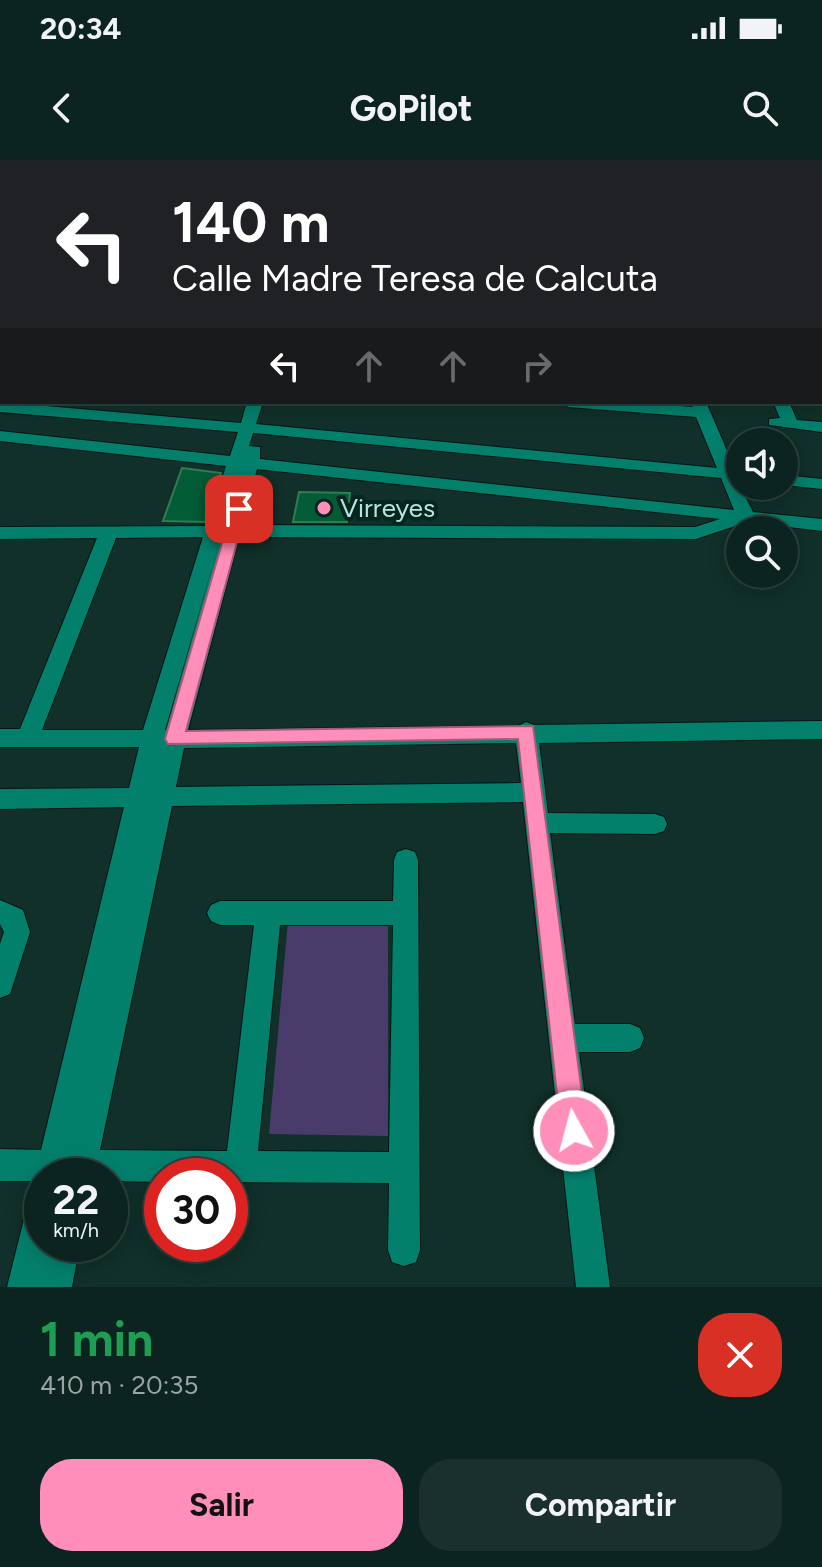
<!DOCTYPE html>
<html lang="es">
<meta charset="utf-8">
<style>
:root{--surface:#0c241f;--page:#1a302c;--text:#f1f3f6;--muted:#9aa4a4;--line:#2c413d;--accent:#ff8eb9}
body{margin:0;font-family:Figtree,sans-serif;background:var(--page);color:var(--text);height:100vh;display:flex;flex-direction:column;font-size:30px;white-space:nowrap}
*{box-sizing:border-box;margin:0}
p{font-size:26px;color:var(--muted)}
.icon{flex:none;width:44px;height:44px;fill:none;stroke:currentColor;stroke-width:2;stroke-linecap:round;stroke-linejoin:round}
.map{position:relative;height:1127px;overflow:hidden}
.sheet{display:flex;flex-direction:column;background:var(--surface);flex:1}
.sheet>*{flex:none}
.guide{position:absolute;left:0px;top:0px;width:822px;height:244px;box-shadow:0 4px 20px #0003,0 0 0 2px var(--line);background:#202124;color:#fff;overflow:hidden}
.tools{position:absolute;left:726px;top:268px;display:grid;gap:16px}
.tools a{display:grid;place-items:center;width:72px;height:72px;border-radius:50%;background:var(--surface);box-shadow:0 4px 20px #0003,0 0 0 2px var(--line);font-size:40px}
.speed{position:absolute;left:24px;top:998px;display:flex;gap:16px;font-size:40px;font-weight:700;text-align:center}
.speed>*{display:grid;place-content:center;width:104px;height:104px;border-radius:50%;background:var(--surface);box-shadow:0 4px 20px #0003,0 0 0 2px var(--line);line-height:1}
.speed small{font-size:20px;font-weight:400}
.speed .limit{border:12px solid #d22;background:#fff;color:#111}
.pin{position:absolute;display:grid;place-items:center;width:68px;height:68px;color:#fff;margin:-34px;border-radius:16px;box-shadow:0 4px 12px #0006}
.me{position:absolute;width:88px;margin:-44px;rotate:353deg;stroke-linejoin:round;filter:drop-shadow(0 0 6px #0008)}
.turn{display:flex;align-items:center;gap:28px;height:168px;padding:0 40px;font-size:36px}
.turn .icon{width:104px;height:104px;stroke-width:2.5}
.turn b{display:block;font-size:56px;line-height:68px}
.lanes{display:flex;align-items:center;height:76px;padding:0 40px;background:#0003;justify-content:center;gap:40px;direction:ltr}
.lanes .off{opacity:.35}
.round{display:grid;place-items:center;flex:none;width:84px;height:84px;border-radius:32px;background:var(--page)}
.summary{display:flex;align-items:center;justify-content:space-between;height:136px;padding:0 40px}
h1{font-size:48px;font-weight:700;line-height:60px;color:#1e9e55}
.button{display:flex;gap:16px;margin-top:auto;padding:16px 40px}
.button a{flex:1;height:92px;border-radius:32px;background:var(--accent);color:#111;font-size:32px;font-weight:700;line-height:92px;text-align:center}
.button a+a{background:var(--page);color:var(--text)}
.status{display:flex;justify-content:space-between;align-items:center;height:56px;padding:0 40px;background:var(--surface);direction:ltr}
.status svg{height:22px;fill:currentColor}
header{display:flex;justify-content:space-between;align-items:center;height:104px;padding:0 40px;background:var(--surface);font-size:36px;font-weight:700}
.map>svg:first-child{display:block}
.green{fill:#4a3c6a}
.building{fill:#025c35;stroke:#307c53;stroke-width:2}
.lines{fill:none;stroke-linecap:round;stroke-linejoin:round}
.minor-casing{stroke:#001712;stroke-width:2}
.minor{fill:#03806c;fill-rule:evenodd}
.route{fill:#ff8eb9;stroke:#a65c78;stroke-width:2}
.poi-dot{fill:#ff8eb9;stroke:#05261f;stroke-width:3}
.labels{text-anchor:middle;stroke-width:8;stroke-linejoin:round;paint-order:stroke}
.far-poi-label{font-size:26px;fill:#b8e5d9;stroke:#05261f;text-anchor:start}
</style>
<div class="status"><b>20:34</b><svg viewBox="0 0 49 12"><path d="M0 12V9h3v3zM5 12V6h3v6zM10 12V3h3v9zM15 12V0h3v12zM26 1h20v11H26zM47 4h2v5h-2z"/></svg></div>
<header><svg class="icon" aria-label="back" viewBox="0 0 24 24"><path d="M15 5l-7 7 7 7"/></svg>GoPilot<svg class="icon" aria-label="search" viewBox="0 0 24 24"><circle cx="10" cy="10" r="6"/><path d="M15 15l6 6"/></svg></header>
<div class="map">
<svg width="822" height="1127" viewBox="0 0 822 1127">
<rect width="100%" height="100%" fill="#103029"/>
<path class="green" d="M388,759V976L269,974L288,761Z"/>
<g class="building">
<path d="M182,308L221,313L205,362L163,361Z"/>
<path d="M299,332L350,333L347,362H293Z"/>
</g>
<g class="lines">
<g class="minor-casing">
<g id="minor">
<rect x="355" y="0" width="10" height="2"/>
<rect x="414" y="0" width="10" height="2"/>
<rect x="475" y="0" width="10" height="2"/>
<path d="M533,0H543L544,2H534Z"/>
<path d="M590,0H600L601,2H591Z"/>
<path d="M649,0H659L660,2H650Z"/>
<path d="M732,0H743L744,2H733Z"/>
<rect x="0" y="26" width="2" height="6"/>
<rect x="820" y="33" width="2" height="8"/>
<path d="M820,102L822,103V113L820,112Z"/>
<rect x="820" y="173" width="2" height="11"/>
<rect x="820" y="208" width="2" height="8"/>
<path d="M0,242L241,263L247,242H263L256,264L717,308L696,257L568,247L560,242H625L693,247L690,242H706L735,309L740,310V326L753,352L822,359V371L747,362L696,379L239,377L188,570L518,566L526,562L534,565L822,561V579L539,583L548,653L655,654L664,657L667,664L664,671L655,674L550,673L575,864H630L640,868L644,878L640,888L630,892H579L610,1127H576L523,642L172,646L100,990L227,991L254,765H220L211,761L207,753L211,745L220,741H393L394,700L397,692L406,689L415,692L418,700L420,1090L416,1102L404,1106L392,1102L388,1090L389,1023L230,1022V1016H162V1022L110,1021V1016H42V1028L36,1021H0V989L41,990L124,647L0,649V629L129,628L139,587H0V569H20L97,378L0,379V367L207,366L226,306L0,281V271L230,296L238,272L0,252ZM253,273L721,318L734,350L260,299V287L249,286ZM257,309L720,359L695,367L242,365ZM203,377L143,570H42L116,378ZM220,380L166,570H165ZM516,583L521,623L176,627L184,588ZM280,765H393L389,992L258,991Z"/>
<path d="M773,242H789L797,260L822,262V272L769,265V259L780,258Z"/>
<path d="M784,315L822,319V329L784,325Z"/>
<path d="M0,740L23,750L30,772L10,834L0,838V784L4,772L0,764Z"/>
<path d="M42,1035V1084H80L72,1127H7L26,1051L31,1040Z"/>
</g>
</g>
<use href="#minor" class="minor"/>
</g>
<path class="route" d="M239,345L246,349L186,571L533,566L587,971L583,980L574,984L565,980L561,971L518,579L168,584L165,579L232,349Z"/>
<circle class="poi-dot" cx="324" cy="348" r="8"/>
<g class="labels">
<g class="far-poi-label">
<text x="340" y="357">Virreyes</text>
</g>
</g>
</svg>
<div class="tools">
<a><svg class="icon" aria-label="sound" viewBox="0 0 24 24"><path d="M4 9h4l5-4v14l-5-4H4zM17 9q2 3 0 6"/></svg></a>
<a><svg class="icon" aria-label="search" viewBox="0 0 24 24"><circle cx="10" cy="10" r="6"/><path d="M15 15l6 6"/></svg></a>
</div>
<div class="speed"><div>22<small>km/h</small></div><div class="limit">30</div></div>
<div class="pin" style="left:239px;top:349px;background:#d93025"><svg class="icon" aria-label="arrive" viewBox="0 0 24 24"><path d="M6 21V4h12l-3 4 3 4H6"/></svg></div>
<svg class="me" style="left:574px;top:971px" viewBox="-20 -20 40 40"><circle r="17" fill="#ff8eb9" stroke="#fff" stroke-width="3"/><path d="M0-11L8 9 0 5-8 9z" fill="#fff"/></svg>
<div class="guide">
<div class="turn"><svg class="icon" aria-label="left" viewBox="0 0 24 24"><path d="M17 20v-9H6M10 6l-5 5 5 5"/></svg><div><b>140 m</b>Calle Madre Teresa de Calcuta</div></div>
<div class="lanes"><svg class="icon" aria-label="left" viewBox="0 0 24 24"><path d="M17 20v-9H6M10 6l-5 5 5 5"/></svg><svg class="icon off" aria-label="ahead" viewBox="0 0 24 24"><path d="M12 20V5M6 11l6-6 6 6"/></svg><svg class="icon off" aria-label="ahead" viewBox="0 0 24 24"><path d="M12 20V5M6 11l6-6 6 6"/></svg><svg class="icon off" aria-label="right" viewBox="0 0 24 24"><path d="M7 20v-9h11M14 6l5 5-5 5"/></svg></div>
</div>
</div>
<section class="sheet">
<div class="summary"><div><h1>1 min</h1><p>410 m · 20:35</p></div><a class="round" style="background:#d93025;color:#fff"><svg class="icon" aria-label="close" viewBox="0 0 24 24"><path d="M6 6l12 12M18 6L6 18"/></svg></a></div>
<div class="button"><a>Salir</a><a>Compartir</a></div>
</section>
